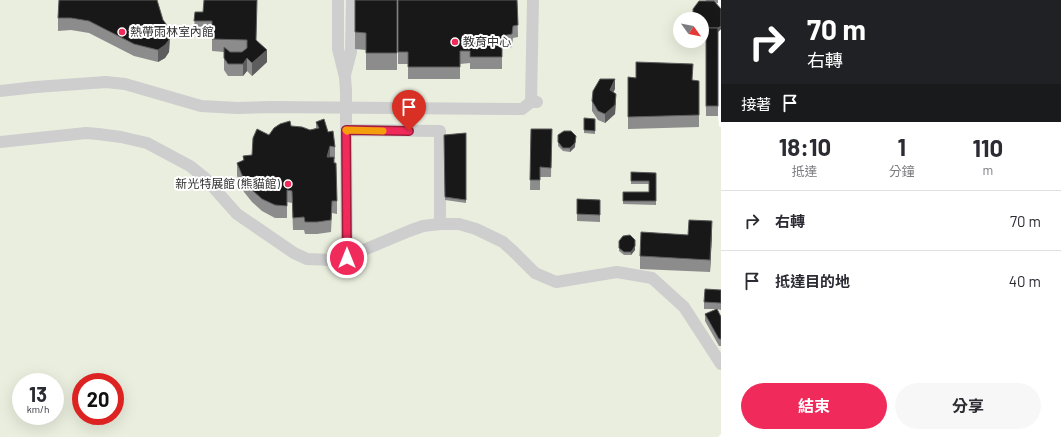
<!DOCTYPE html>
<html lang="zh-TW">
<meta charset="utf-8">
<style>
:root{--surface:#fff;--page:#f7f7f7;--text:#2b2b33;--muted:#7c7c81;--line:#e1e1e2;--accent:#f02b5b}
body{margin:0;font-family:Barlow,"Noto Sans TC",sans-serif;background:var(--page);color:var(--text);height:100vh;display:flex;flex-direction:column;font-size:15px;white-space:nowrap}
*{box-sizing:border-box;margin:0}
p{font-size:13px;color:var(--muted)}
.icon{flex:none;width:22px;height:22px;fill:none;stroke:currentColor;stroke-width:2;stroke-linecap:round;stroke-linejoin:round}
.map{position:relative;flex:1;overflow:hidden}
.panel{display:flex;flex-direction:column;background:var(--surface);width:340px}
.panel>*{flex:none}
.top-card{background:#202124;color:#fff;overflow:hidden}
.needle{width:26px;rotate:123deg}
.tools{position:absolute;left:673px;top:12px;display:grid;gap:8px}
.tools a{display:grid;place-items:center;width:36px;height:36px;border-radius:50%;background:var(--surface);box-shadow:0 4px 16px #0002;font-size:20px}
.speed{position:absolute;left:12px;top:373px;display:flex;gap:8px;font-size:20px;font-weight:700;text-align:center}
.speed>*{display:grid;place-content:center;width:52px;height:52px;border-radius:50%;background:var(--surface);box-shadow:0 4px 16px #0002;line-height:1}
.speed small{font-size:10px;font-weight:400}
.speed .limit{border:6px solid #d22;background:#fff;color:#111}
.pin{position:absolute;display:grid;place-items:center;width:34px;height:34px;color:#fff;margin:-41px -17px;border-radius:50% 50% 50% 0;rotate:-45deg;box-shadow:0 0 4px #0007}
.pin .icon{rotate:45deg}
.me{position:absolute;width:44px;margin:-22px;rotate:0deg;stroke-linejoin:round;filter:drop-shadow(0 0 3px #0008)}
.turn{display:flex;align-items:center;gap:14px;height:84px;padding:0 20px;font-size:18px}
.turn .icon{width:52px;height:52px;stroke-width:2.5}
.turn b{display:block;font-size:28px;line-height:34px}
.then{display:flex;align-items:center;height:38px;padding:0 20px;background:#0003;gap:8px;font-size:15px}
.eta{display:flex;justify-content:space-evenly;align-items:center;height:68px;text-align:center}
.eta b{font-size:24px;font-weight:700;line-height:28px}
.cta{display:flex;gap:8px;margin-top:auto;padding:8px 20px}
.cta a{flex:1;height:46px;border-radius:24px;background:var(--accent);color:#fff;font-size:16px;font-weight:700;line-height:46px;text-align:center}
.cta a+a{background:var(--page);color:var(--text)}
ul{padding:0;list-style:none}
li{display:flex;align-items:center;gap:12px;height:60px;padding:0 20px;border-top:1px solid var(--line)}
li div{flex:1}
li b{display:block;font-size:15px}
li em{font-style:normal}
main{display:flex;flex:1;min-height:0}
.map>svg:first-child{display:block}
.green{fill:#e9eede;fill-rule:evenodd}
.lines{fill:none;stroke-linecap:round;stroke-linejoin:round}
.minor{stroke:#cecece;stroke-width:12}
.wall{fill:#8c8c8c}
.shaded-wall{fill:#5d5d5d}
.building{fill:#181818;stroke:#5d5d5d}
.route-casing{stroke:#9c1c3b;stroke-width:10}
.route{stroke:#f02b5b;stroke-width:7}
.slow{stroke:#f59e0b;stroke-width:7}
.poi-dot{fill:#f02b5b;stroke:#fff;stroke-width:1.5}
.labels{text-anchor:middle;stroke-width:4;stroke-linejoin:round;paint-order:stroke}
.poi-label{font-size:12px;fill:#313131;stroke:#fff;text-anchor:start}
</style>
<main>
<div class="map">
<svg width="721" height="437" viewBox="0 0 721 437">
<rect width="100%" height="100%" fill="#fff"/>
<path class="green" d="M0,0H718V116L719,126L721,127V434L718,437H0ZM680,19H702V41H680ZM21,382H55V416H21ZM81,382H115V416H81Z"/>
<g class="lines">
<g class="minor">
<path d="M338,0V49L345,77L346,91V130"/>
<path d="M345,75L351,52L352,0"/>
<path d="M0,91L36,87L106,82L125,84L201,106L237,108L270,107L522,109L531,102H537"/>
<path d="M531,102L533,0"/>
<path d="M0,142L67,135L86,133L98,134L121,137L147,143L190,166L205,178L237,214L294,253L307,259L333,260L347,257L409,231L423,226L440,224H459L476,229L503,242L514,252L535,273L556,282L617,272L652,278L684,307L721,364"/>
<path d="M347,257L346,130L440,131V224"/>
</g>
</g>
<g class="wall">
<path d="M59,0L163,20L170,41L169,52L165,58L158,62L134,56L89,33L71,30L58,31V18Z"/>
<path d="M355,0H397V70H366V50L355,49Z"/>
<path d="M398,0H517L518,37L513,38L512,47L502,49V69H470V63L460,64V79H408V64H398Z"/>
<path d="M706,0H718V3H716L721,29L718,32V116H706V37H702V19Z"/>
<path d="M195,12H203L256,40L267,62L252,76L247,71L243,76H228L224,70V52L212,51V33L194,34Z"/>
<path d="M628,77L699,81V127L628,129Z"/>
<path d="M615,89L613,92L616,103L615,114L605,123L598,120L592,111V101Z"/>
<path d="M584,118L595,119V134L584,133Z"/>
<path d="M316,122L328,132L335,147V159H334L337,201V214L332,213L331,232L317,234H305L304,230H293L292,203L287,202V218H275L262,211L252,202L244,192L237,176V163L243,161V156L252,155L269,135L291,126L310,130L316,128Z"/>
<path d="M531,129H552L551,177H540V190H530Z"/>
<path d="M466,133V203L445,200L444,135Z"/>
<path d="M558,135L575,147L570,152L563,151L558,146Z"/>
<path d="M631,172L656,173V205L623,204V192H649V184H631Z"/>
<path d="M577,199L600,200V222L577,221Z"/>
<path d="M712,234L710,272L640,269V256L688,235Z"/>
<path d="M619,241L635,250L631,255H624L619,251Z"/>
<path d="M721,290V310L717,309L721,317V346H719L705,321V314L716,309H704V302Z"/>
</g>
<g class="shaded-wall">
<path d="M721,26V29L713,37V33Z"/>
<path d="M170,29L169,52L165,58L158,62V50Z"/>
<path d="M267,50V62L252,76V63Z"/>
<path d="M247,58V71L243,76V64Z"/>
<path d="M615,79V89L610,99V90Z"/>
<path d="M616,94L615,114L605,123V114Z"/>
<path d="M576,136L575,147L570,152V148Z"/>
<path d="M330,146V159L327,157Z"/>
<path d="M712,221V234L710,272V260Z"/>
<path d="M635,246V250L631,255V252Z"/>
</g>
<g class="building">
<path d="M59,0H157L163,20L170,29L169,40L165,45L158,50L134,44L89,21L71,18H58Z"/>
<path d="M204,0H257L256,40L267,50L252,63L247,58L243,64H228L224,58V47L230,52H242L247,48V40L212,39V21H194L195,12H203Z"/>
<path d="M355,0H397V53H366V33L355,32Z"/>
<path d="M398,0H517L518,25L513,26L512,34L502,36V57H470V51H460V67H408V52H398Z"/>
<path d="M699,1H714L721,9V26L718,28H706V33H702V19H693V9Z"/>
<rect x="706" y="28" width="12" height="78"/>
<path d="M636,62L693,64L692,80L699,81V115L628,117V77L636,78Z"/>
<path d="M600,79H615L610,90L616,94L615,105L605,114L598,111L592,101L593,91Z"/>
<path d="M584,118L595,119V131L584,130Z"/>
<path d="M324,119L328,132L333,131L335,147L330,146L327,157H334V163H336L337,201H332L331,220L317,222H305L304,217L293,218L292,191L287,190V206L275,205L262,199L252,190L244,180L237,163L244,160L243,156L252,155L253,138L257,129L269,135L274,128L280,124L290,121L291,126L302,127L310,130L319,128L316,122Z"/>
<path d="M531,129H552L551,168L540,167V180H530Z"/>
<path d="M564,131H571L576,136L575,143L570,148H563L558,142V135Z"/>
<path d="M466,133V200L445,197L444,135Z"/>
<path d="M631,172L656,173V201H623V192H649V181H631Z"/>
<path d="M577,199L600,200V215L577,214Z"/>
<path d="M689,220L712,221L710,260L640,256L641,232L688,235Z"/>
<path d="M630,235L635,240V246L631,252H624L619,248V241L623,236Z"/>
<path d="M705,289L721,290V303L704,302Z"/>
<path d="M717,309L721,317V339H719L705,314Z"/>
</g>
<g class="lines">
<g class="route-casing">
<path id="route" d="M347,258L346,130L409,131"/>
</g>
<use href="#route" class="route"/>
<path class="slow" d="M347,131L346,130L383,131"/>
</g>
<g class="poi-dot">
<circle cx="122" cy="32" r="4"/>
<circle cx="455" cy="42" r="4"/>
<circle cx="288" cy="184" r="4"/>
</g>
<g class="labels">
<g class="poi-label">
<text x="130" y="36">熱帶雨林室內館</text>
<text x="463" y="46">教育中心</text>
<text x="280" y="188" text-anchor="end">新光特展館 (熊貓館)</text>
</g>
</g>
</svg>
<div class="tools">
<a><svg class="needle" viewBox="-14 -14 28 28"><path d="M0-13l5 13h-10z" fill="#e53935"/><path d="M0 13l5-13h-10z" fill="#7c7c81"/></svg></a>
</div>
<div class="speed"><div>13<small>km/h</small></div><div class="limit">20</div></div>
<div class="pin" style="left:409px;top:131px;background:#d93025"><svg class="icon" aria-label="arrive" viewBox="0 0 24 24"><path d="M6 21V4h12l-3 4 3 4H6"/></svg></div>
<svg class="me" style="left:347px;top:258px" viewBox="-20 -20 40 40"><circle r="17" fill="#f02b5b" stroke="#fff" stroke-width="3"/><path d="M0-11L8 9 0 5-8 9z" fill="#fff"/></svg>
</div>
<section class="panel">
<div class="top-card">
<div class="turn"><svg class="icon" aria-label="right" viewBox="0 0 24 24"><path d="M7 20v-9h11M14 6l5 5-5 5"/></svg><div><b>70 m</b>右轉</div></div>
<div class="then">接著<svg class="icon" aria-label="arrive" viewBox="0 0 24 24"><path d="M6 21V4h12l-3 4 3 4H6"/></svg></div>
</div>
<div class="eta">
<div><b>18:10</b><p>抵達</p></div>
<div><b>1</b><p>分鐘</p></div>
<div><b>110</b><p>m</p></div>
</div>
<ul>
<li><svg class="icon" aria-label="right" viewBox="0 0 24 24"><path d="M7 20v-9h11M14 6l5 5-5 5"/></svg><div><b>右轉</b></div><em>70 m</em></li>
<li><svg class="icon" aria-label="arrive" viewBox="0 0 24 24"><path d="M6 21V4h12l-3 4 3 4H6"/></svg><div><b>抵達目的地</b></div><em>40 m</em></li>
</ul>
<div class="cta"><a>結束</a><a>分享</a></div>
</section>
</main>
